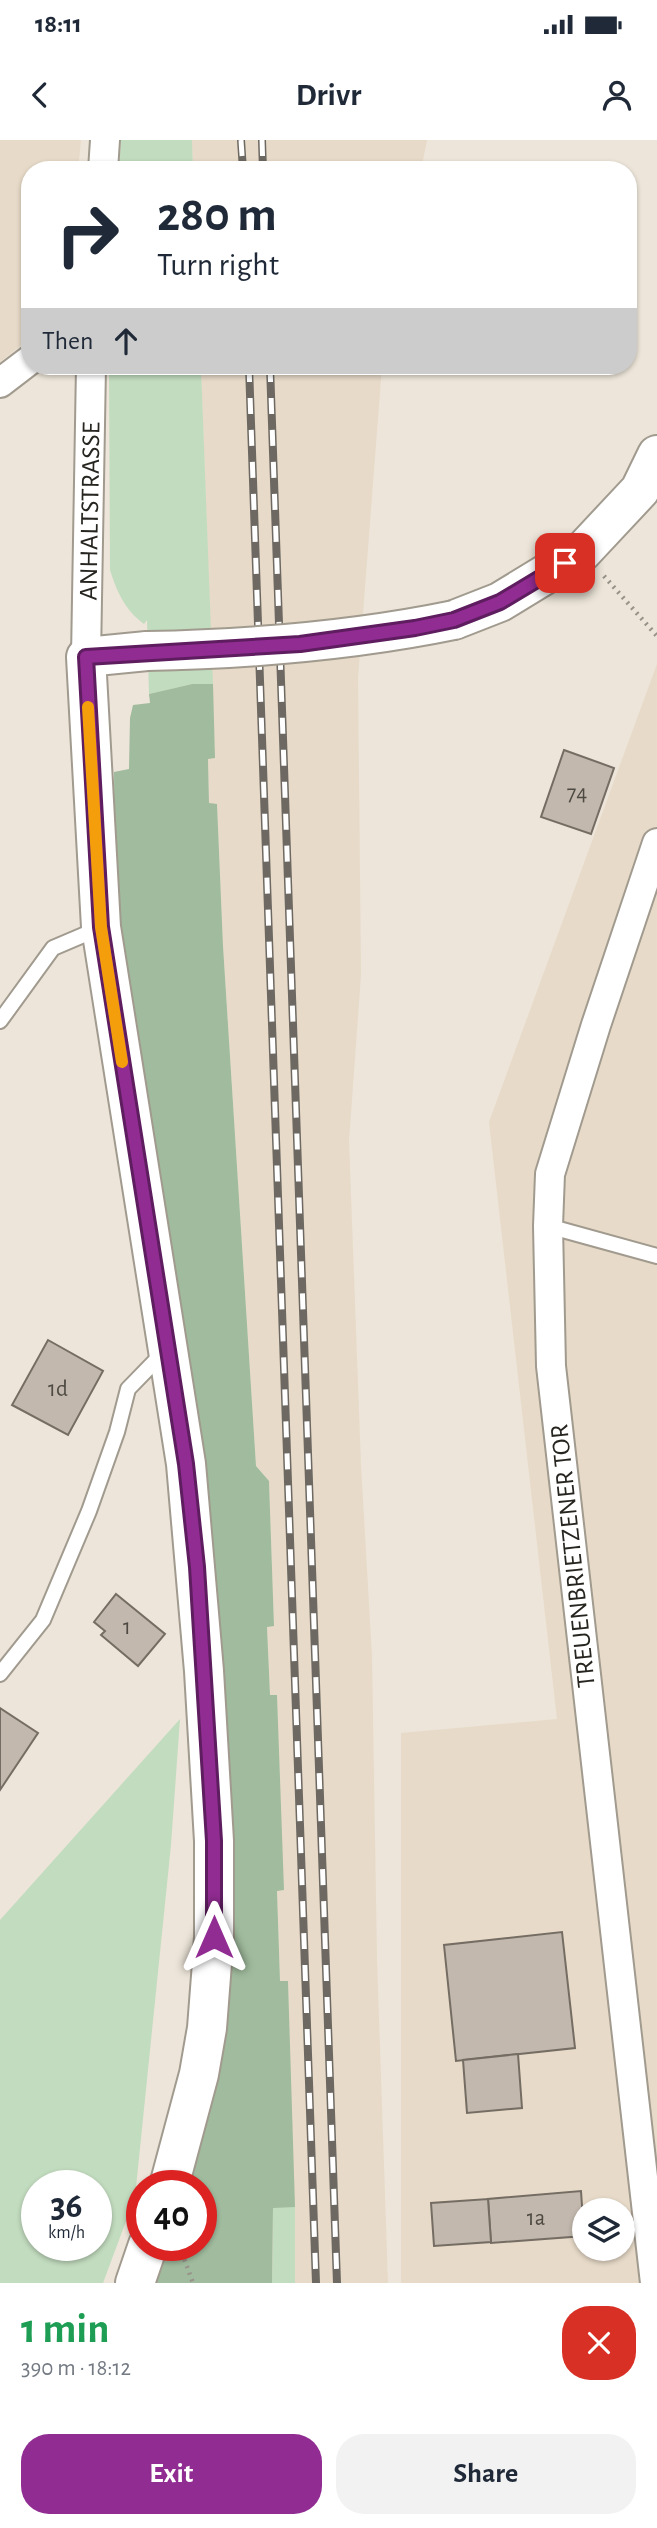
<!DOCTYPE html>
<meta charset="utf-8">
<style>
:root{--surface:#fff;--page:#f2f2f3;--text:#1f2937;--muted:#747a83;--accent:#912c92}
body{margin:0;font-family:"Alegreya Sans",sans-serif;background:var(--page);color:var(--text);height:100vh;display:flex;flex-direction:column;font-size:26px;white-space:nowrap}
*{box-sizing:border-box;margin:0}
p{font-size:23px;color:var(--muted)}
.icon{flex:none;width:38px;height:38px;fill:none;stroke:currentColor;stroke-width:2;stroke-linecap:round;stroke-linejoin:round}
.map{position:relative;height:2143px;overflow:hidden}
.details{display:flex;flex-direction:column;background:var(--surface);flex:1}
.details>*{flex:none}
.hud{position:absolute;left:21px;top:21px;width:616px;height:214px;border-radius:28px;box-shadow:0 2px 5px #0004;background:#fff;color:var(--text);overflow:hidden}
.fabs{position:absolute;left:572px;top:2058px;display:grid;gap:14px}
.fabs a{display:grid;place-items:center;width:63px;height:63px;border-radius:50%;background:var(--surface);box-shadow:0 2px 5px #0004;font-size:35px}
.speed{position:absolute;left:21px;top:2030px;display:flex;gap:14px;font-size:35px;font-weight:700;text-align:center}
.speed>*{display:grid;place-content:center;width:91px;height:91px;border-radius:50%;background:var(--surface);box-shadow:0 2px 5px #0004;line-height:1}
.speed small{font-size:18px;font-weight:400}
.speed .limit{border:10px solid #d22;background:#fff;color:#111}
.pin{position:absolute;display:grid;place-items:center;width:60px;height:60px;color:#fff;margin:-30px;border-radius:14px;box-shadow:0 4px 10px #0006}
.me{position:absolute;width:77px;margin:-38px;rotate:0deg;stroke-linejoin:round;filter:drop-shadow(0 0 5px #0008)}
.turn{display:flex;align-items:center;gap:24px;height:147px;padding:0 21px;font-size:32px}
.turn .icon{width:91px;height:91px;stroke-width:2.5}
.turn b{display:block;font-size:49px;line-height:60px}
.then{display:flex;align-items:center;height:66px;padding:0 21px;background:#0003;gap:14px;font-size:26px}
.round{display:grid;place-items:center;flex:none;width:74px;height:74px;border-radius:28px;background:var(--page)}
.overview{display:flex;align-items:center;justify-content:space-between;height:119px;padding:0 21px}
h1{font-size:42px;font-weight:600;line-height:52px;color:#1e9e55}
.primary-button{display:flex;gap:14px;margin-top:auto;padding:14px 21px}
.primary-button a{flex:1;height:80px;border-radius:28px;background:var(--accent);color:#fff;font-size:28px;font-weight:600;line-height:80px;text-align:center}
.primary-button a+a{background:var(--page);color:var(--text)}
.status{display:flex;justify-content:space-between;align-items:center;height:49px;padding:0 35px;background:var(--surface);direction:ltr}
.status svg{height:19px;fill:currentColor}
header{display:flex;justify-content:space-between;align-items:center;height:91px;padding:0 21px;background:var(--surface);font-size:32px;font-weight:600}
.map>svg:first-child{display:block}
.built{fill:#e7dac8;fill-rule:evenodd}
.green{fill:#c2dcbf;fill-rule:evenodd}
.forest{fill:#a0bb9d}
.building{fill:#c2b8ad;stroke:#756d63;stroke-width:2}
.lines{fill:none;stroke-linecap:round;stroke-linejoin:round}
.lane-casing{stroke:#a19a8e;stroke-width:18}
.street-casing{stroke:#a19a8e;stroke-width:32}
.secondary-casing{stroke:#a19a8e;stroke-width:42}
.path{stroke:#979289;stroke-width:4.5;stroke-dasharray:2 5;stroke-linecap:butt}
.lane{stroke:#fff;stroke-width:14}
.street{stroke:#fff;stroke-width:28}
.secondary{stroke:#fff;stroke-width:38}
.rail-casing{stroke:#6d6962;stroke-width:8}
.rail{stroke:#fff;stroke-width:5;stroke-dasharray:16;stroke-linecap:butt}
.secondary-bridge-casing{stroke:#a19a8e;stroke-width:42;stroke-linecap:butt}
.secondary-bridge{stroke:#fff;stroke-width:38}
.route-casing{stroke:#5e1d5f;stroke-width:18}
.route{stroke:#912c92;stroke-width:12}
.slow{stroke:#f59e0b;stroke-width:12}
.labels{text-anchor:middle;stroke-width:6;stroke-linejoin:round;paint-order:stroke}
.number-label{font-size:23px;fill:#4e4a43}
.street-label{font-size:26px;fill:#272520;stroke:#fff}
</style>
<div class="status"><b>18:11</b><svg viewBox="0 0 49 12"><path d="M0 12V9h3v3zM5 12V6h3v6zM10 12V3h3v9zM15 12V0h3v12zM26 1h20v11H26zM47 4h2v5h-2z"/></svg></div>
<header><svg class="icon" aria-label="back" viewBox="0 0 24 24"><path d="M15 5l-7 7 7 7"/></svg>Drivr<svg class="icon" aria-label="person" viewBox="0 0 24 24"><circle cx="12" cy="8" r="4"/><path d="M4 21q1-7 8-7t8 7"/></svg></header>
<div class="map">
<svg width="657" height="2143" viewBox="0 0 657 2143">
<rect width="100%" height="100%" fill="#ede5d9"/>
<g class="built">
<path d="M0,0H81L78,30H30V198L0,222Z"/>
<path d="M192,0H427L421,30H193Z"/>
<path d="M201,226H382L358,538L361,835L349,1001L361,1325L372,1517L377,1819L388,2143H295L288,1841H280L277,1750H283L277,1555L270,1556L267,1486H274L269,1341L256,1326L223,806L217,664H209L208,618L215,617Z"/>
<path d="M657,524V2143H401V1593L557,1579L489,982ZM584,2070H623V2109H584Z"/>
</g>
<g class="green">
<path d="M121,0H192L193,30H119Z"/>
<path d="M109,226H201L213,544H192L149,554L147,480L144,484C125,470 117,452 110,430Z"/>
<path d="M180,1579L171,1705L135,2057L103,2143H0V1780ZM37,2046H96V2105H37Z"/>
<path d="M273,2067H295V2143H272Z"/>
</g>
<path class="forest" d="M192,544H213L215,618L208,619L209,663L217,664L223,806L256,1326L269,1341L274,1486L267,1487L270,1555H277L284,1750L277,1751L280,1841H288L295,2067L273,2068L272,2143H151L163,2105H201V2046H182L217,1918L167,1109L115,752L114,632L129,629L130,578L133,565L150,563L149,554Z"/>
<g class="building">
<path d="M564,610L614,628L591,694L541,677Z"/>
<path d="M48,1200L103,1231L68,1295L12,1265Z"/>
<path d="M116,1454L165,1494L138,1526L101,1495L105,1491L94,1482Z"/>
<path d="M0,1568L38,1593L0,1650Z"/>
<path d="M562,1792L575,1908L456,1921L444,1805Z"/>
<path d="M518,1914L522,1968L467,1973L463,1920Z"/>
<path d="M581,2051L584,2096L491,2103L488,2059Z"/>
<path d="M488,2059L491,2102L434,2106L431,2063Z"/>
</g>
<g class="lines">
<g class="lane-casing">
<g id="lane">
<path d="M0,881L53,808L100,788"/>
<path d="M548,1086L657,1116"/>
<path d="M0,1534L43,1480L89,1371L117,1292L128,1249L163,1213"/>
</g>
</g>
<g class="street-casing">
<g id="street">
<path d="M103,30L105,0"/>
<path d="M0,243L30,220"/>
<path d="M86,517L91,226"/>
<path d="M655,2143L551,1226L548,1086L550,1034L596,885L657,703"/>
</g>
</g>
<g class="secondary-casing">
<g id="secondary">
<path d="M454,480L500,462L582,412L640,350L657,315"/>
<path d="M147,511L86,517L101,787L186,1324L204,1531L214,1701V1797L207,1888L199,1934L169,2046"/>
<path d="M135,2143L148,2105"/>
</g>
</g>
<g class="path">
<path d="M604,436L657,496"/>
<path d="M182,2113L193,2143"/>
</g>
<use href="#lane" class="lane"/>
<use href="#street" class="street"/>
<use href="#secondary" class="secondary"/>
<g class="rail-casing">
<g id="rail">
<path d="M241,0L243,30"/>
<path d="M262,0L263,30"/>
<path d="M249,226L316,2143"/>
<path d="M270,226L337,2143"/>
</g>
</g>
<use href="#rail" class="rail"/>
<g class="secondary-bridge-casing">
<path id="secondary-bridge" d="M147,511C251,509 352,501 454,480"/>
</g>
<use href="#secondary-bridge" class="secondary-bridge"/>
</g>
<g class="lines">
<g class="route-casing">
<path id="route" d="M214,1797V1701L197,1427L186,1324L101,787L86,517L300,504L415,488L454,480L500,462L565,423"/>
</g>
<use href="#route" class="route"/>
<path class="slow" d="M88,567L101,787L122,922"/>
</g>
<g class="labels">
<g class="number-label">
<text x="577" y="660">74</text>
<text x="58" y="1256">1d</text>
<text x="127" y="1494">1</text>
<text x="536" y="2085">1a</text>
</g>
<g class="street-label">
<text transform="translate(89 371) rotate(-89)" y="9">ANHALTSTRASSE</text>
<text transform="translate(572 1416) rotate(-96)" y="9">TREUENBRIETZENER TOR</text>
</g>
</g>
</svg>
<div class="fabs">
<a><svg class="icon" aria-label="layers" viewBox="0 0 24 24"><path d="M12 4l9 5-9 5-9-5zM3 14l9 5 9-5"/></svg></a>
</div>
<div class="speed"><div>36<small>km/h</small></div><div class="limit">40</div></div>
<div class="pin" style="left:565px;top:423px;background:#d93025"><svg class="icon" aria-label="arrive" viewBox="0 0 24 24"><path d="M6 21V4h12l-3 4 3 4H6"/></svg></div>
<svg class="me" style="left:214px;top:1797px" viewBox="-20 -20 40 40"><path d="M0-17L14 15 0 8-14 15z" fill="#912c92" stroke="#fff" stroke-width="4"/></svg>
<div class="hud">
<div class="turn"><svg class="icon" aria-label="right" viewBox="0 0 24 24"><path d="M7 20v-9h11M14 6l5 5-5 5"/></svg><div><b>280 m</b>Turn right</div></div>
<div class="then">Then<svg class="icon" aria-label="ahead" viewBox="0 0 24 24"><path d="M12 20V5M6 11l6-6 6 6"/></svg></div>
</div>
</div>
<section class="details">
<div class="overview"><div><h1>1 min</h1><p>390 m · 18:12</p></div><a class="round" style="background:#d93025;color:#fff"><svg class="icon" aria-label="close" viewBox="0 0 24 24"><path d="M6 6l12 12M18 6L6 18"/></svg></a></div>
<div class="primary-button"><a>Exit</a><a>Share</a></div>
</section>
